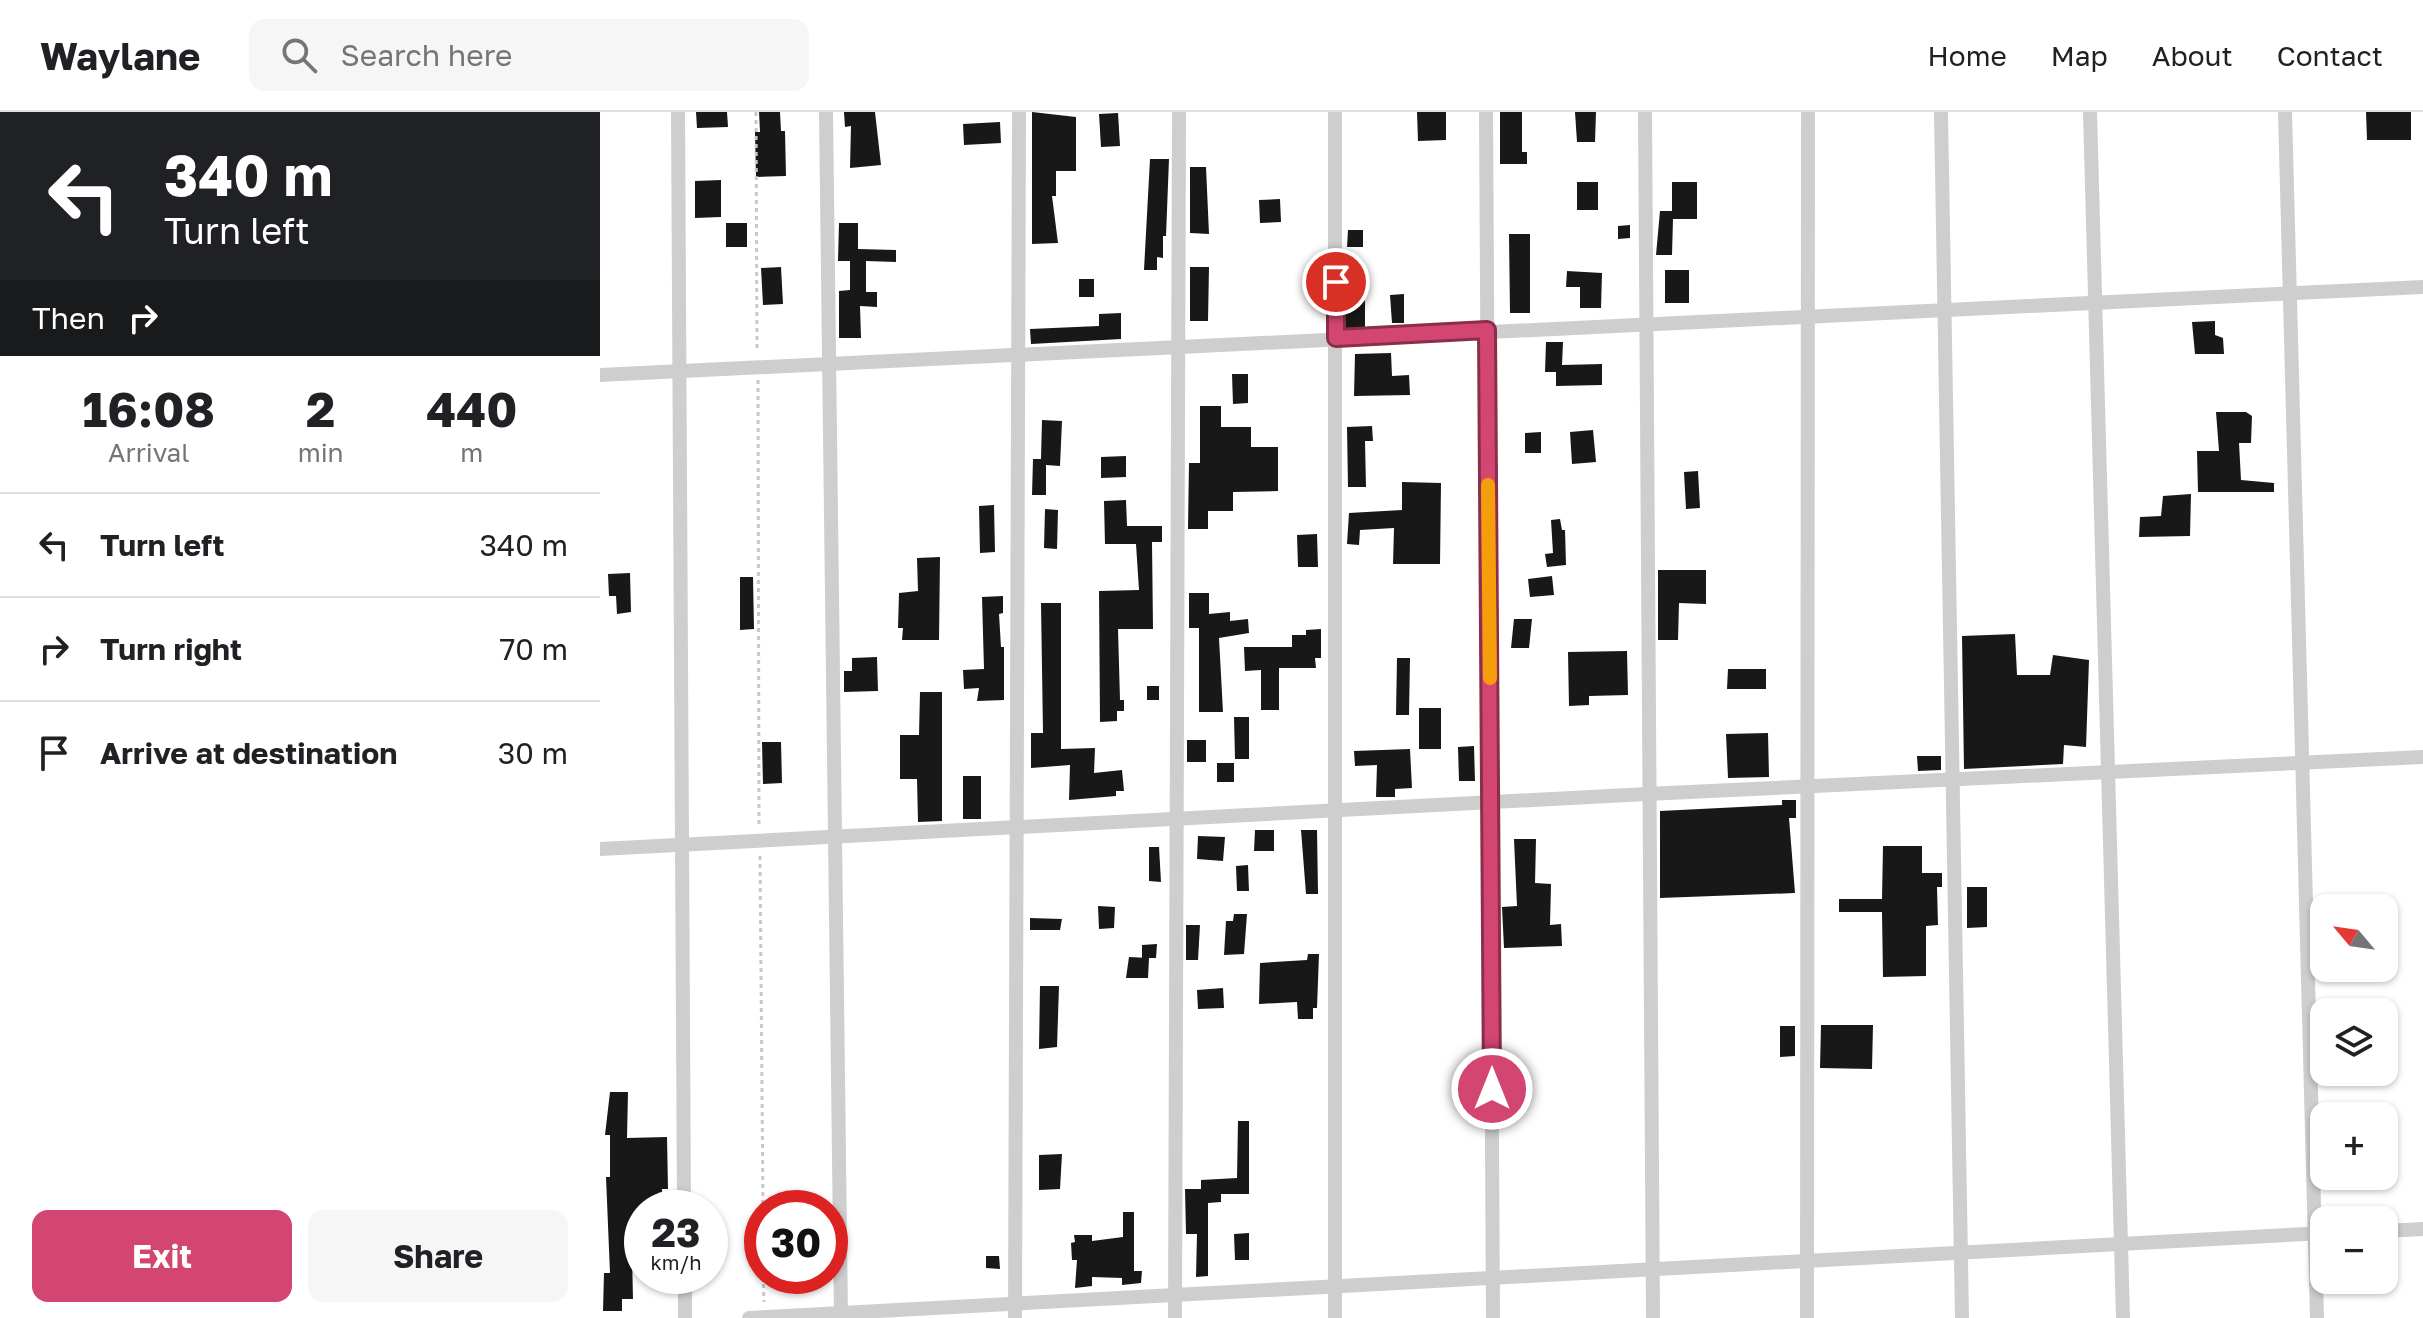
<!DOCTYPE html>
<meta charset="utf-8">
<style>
:root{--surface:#fff;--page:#f6f6f6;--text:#202124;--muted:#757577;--line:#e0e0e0;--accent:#d44672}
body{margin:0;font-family:"Golos Text",sans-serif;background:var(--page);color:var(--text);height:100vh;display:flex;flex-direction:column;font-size:30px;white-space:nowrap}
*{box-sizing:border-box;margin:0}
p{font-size:26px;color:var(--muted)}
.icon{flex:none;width:44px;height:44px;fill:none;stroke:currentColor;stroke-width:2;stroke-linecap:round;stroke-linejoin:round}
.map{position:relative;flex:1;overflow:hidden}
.details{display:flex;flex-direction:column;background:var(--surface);width:600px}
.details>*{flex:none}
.hud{background:#202124;color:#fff;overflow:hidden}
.needle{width:52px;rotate:299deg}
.fabs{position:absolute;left:1710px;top:782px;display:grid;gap:16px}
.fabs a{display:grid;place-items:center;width:88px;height:88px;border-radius:16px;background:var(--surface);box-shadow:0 2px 6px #0004;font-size:40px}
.speed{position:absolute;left:24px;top:1078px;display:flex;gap:16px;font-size:40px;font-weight:700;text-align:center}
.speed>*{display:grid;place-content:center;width:104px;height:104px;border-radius:50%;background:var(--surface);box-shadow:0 2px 6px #0004;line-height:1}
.speed small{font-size:20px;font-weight:400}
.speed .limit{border:12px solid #d22;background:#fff;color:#111}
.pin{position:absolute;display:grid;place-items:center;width:68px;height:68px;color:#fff;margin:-34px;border:4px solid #fff;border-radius:50%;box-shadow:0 2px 8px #0007}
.me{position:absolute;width:88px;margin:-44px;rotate:0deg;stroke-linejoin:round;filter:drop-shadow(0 0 6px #0008)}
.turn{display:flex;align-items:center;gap:28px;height:168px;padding:0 32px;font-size:36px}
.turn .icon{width:104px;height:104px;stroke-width:2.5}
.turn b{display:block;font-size:56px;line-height:68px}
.then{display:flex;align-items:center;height:76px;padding:0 32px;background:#0003;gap:16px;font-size:30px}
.eta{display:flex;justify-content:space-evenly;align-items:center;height:136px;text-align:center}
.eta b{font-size:48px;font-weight:700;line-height:56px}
.button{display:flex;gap:16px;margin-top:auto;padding:16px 32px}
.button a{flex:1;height:92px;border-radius:16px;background:var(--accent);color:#fff;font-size:32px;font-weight:700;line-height:92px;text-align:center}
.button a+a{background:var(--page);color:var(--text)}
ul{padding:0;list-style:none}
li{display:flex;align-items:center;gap:24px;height:104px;padding:0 32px;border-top:2px solid var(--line)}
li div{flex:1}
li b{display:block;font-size:30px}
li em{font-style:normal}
header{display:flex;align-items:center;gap:48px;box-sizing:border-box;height:112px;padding:0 40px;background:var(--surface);border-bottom:2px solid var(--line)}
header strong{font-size:38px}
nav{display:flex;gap:44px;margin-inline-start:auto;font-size:28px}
.search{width:560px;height:72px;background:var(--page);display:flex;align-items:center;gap:20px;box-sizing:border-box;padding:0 28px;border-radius:16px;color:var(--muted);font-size:30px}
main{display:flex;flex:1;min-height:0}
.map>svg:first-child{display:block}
.building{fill:#181818}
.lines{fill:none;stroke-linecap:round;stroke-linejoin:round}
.path{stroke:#c8c8c8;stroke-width:3;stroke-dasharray:4 4;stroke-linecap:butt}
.street{stroke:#cecece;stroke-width:14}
.route-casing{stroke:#8a2e4a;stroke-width:20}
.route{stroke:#d44672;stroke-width:14}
.slow{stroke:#f59e0b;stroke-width:14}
</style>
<header>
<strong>Waylane</strong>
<div class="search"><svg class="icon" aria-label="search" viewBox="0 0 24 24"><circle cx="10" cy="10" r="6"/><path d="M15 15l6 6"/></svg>Search here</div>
<nav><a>Home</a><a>Map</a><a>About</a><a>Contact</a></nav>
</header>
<main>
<section class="details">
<div class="hud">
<div class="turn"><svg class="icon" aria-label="left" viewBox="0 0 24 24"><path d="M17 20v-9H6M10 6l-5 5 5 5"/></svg><div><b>340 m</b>Turn left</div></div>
<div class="then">Then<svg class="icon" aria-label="right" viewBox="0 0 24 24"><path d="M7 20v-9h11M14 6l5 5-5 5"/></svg></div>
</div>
<div class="eta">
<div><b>16:08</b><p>Arrival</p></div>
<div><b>2</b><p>min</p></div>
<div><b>440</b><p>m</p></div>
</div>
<ul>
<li><svg class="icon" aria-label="left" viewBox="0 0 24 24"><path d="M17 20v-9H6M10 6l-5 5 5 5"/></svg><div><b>Turn left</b></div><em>340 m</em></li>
<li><svg class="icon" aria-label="right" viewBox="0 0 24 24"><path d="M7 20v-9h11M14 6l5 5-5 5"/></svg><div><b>Turn right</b></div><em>70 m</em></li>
<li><svg class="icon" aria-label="arrive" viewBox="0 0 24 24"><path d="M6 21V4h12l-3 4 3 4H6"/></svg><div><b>Arrive at destination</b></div><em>30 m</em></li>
</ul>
<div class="button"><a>Exit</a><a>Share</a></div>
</section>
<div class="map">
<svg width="1823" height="1206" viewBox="0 0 1823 1206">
<rect width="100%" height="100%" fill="#fff"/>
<g class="building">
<path d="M96,0H127L128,15L97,16Z"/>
<path d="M159,0H180L181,19H185L186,64L156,65L155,20H160Z"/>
<path d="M244,0H275L281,53L250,56L251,14L245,15Z"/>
<path d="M432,0L476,5V59H456V84H452L458,131L432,132Z"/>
<path d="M817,0H846V28L818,29Z"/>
<path d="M900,0H922V40H927V52H900Z"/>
<path d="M975,0H996L995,30H977Z"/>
<path d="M1766,0H1811V28H1767Z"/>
<path d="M518,1L520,34L501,35L499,2Z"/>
<path d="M400,10L401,31L364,33L363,12Z"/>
<path d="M550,47H569L566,124H563V146L557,145V158H544Z"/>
<path d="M590,55H606L609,122L590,121Z"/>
<path d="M121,68V105L95,106V69Z"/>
<rect x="977" y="70" width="21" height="28"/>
<path d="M1072,70H1097V107H1073L1072,143H1056L1060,99H1072Z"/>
<path d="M680,87L681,110L660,111L659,88Z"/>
<rect x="126" y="111" width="21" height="24"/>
<path d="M239,111H258V137L296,138V150L266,149V180H277V195L260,194L261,226H239V179L250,178V149H238Z"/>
<path d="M1030,113V126L1018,127V114Z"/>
<path d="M748,118H763V135H747Z"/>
<path d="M909,122H930V201H910Z"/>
<path d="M181,155L183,192L163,193L161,156Z"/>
<path d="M590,155H609L608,209H590Z"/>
<rect x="1065" y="158" width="24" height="33"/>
<path d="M967,159L1002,161L1001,196H980V175H966Z"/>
<rect x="479" y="167" width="15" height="18"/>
<rect x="746" y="169" width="19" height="47"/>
<path d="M804,182V211H792L790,183Z"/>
<path d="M521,201V227L431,232L430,217L499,214V202Z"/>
<path d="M1615,209V223L1623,226L1624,242H1595L1592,210Z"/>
<path d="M946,230H963L962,253L1002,252V273L956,274V260H945Z"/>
<path d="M791,241L792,264L809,263L810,283L754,284L755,242Z"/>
<path d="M632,262H648V291L633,292Z"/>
<path d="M600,294H621V315H651V335H678V379L633,380V399H608V417H588L589,351H600Z"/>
<path d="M1616,300H1646L1652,304L1651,331H1639L1641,368L1674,371V380H1598L1597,339H1619Z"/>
<path d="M442,308L462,309L460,354L446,353V383H432L433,347H441Z"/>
<path d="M772,314L773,329H765L766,375H748L747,315Z"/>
<path d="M993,318L996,350L972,352L970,320Z"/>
<path d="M941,320V341H925V321Z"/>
<path d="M526,344V365L501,366V345Z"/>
<path d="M1098,359L1100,396L1086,397L1084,360Z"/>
<path d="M802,370L841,371L840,452H793L794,416L760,418L759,433L747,432L749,401L802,398Z"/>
<path d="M1591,382L1590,424L1539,425L1540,405L1561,404L1563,384Z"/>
<path d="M526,388L527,414H562V430H552L553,517H518L520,588H524V599H517V609L500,610L499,479L539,478L536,432H505L504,389Z"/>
<path d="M394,393L395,440L380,441L379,394Z"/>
<path d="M445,397L458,398L457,437L444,436Z"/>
<path d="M960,407L962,418H965L966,453L947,455L945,442L953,441L951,408Z"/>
<path d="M717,422L718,455H698L697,423Z"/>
<path d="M340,445L339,528H302L303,516H298L299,481L318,479L317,446Z"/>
<path d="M1058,458H1106V492L1079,491L1078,528H1058Z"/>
<path d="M30,461L31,500L17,502L16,484H9L8,462Z"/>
<path d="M952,464L954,483L930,485L928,467Z"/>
<path d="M140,465H153L154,517L140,518Z"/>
<path d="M589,481H609V502L630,500V509L648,507L649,521L619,526L623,600H599V516H589Z"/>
<path d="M403,484V501L399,502L401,535H404V588L377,589L379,576L364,577L363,558L384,557L382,485Z"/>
<path d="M441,491H461V637L495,636L494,661L522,658L524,679H516V684L469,688L470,653L431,656V621H443Z"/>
<path d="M914,507H932L929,536H911Z"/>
<path d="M721,517V546H715L716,556H679V598H661V558L645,559L644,535H692V523H706V518Z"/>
<path d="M1415,522L1417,563H1450L1453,543L1489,548L1486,635L1464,633L1463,652L1364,657L1362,524Z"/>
<path d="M1027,539L1028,583L989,584V593L969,594L968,540Z"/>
<path d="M277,545L278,579L244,580V559H252V546Z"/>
<path d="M797,546H810L809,603H796Z"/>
<path d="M1128,557H1166V577H1127Z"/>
<rect x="547" y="574" width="12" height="14"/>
<path d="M320,580H342V709L318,710L317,667H300V623H319Z"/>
<rect x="819" y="596" width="22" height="41"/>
<path d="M634,605H649V647H635Z"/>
<path d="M1168,621L1169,665L1128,666L1126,622Z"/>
<rect x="587" y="628" width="19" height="22"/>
<path d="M162,630H181L182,671L163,672Z"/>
<path d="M874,634L875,669H859L858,635Z"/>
<path d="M810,637L812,676L795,677V685H776L777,653L755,654L754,639Z"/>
<path d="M1317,644H1341V658L1318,659Z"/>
<rect x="617" y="651" width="17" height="19"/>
<rect x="363" y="664" width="18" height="43"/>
<path d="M1182,688H1196V706H1189L1195,781L1060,786V699L1182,693Z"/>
<path d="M655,718H674V739H654Z"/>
<path d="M701,718H717L718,782H706Z"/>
<path d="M598,724L625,725L623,749L597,747Z"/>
<path d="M914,727H936L935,771L951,772L950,813L961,812L962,834L904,836L902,795L917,794Z"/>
<path d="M1283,734H1322V761H1342V775H1337L1338,813L1326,814V864L1283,865L1282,800H1239V787H1282Z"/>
<path d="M549,735H559L561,770L549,769Z"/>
<path d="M648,753L649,779H637L636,754Z"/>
<path d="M1367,775H1387V815L1367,816Z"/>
<path d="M498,794L515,795L514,816L499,817Z"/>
<path d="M634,802H647L644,842L624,843L626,809H633Z"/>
<path d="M430,806L462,807L460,818H430Z"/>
<path d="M586,813H600L598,848H586Z"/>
<path d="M557,832L556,846H542V833Z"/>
<path d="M708,842H719L717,896H713V907H698L697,890L659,892L660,851L707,848Z"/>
<path d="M529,845L549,846L548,866H526Z"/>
<path d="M440,874H459L457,935L439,937Z"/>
<path d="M623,876L624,896L598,897L597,878Z"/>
<path d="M1221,913H1273L1272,957L1220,956Z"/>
<path d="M1180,914H1195V944L1180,945Z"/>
<path d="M10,980H28L27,1026L67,1025L68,1077H62V1096H42V1142H32L33,1187H22V1199H3L4,1161H10L6,1065H10V1023H5Z"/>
<path d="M638,1009H649V1082H621V1090L608,1091V1164L596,1165L597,1122H586L585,1077H601V1068L637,1066Z"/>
<path d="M462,1042L460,1077L439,1078V1043Z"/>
<path d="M523,1100H534V1159H542L541,1171L522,1173V1166L492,1165V1174L475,1176L477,1148H472L471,1131L475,1130L474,1123H492V1129L523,1125Z"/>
<path d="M649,1121V1148H635L634,1122Z"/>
<path d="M386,1144H399L400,1157L386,1156Z"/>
</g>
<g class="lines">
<g class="path">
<path d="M156,0L157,240"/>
<path d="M158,268L159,716"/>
<path d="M160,744L163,1096"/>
<path d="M163,1164L164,1190"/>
</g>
<g class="street">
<path d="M78,0L84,1096"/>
<path d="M226,0L241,1206"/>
<path d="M886,0L893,1206"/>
<path d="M1045,0L1053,1206"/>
<path d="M1341,0L1362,1206"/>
<path d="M1490,0L1523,1206"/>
<path d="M1685,0L1717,1206"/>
<path d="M0,263L1823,175"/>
<path d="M0,737L1047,682L1823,645"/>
<path d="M1784,1119L1823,1117"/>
<path d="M85,1164V1206"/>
<path d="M149,1206L1724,1121"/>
<path d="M415,1206L419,0"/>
<path d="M575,1206L579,0"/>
<path d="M735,1206V0"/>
<path d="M1207,1206L1208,0"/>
</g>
</g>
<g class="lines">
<g class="route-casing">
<path id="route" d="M736,170V226L887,218L892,977"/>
</g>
<use href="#route" class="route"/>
<path class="slow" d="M888,373L890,566"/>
</g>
</svg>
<div class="fabs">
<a><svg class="needle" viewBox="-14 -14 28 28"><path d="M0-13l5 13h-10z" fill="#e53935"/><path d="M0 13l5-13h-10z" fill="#757577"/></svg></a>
<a><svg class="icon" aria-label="layers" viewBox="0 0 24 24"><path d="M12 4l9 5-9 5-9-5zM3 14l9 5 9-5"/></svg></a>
<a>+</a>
<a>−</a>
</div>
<div class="speed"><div>23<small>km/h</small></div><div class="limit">30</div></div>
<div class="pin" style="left:736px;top:170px;background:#d93025"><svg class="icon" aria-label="arrive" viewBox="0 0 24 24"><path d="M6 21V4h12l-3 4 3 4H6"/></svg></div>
<svg class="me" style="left:892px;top:977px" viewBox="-20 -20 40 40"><circle r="17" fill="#d44672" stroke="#fff" stroke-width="3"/><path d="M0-11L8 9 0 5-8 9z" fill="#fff"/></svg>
</div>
</main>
